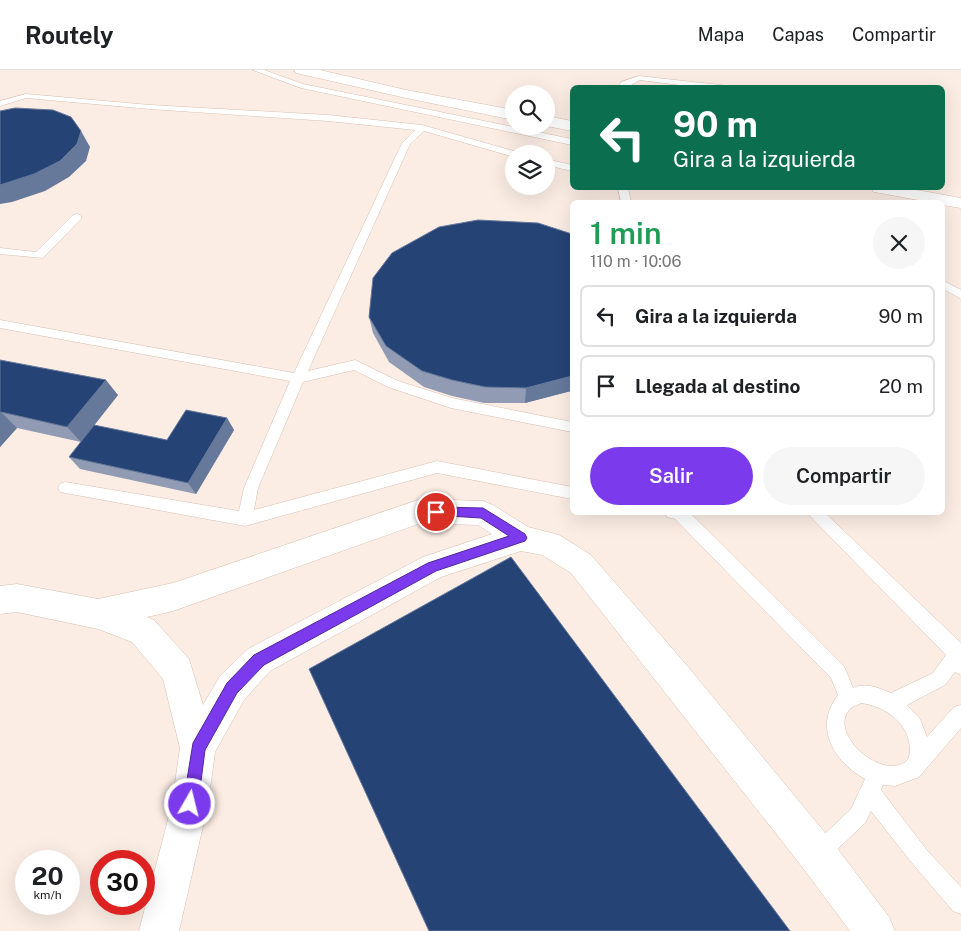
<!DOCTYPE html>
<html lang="es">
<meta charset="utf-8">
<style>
:root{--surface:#fff;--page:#f6f6f6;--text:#202124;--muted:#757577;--line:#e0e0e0;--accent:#7c3aed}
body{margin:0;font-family:"Public Sans",sans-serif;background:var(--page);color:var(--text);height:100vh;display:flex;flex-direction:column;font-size:19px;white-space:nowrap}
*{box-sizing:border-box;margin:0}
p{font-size:16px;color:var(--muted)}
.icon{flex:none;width:28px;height:28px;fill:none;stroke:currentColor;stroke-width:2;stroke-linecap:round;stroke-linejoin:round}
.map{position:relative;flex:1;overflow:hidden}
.side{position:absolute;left:570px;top:130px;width:375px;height:315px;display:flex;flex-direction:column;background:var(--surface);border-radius:8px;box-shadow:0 5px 20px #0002}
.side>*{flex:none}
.guide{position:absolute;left:570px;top:15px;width:375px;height:105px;border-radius:8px;box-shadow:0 5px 20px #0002;background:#0b6e4f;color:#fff;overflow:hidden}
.controls{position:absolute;left:505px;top:15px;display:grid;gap:10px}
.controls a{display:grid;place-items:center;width:50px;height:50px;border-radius:50%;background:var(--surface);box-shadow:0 5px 20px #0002;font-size:25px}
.speed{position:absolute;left:15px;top:780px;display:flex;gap:10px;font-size:25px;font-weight:700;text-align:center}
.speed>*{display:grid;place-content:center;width:65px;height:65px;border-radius:50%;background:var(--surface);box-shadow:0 5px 20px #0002;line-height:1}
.speed small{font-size:12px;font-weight:400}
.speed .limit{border:8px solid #d22;background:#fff;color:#111}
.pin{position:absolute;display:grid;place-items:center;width:42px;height:42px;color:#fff;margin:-21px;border:2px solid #fff;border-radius:50%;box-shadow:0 1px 5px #0007}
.me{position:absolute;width:55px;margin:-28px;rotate:8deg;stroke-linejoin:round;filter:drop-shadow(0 0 4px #0008)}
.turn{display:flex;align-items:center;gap:18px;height:105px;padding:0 20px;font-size:22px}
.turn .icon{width:65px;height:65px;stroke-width:2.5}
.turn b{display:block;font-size:35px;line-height:42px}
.round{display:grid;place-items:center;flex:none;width:52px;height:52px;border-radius:26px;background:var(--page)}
.summary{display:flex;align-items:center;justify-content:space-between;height:85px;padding:0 20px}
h1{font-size:30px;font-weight:600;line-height:38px;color:#1e9e55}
.cta{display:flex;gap:10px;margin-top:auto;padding:10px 20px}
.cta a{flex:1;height:58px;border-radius:30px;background:var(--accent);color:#fff;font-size:20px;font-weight:600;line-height:58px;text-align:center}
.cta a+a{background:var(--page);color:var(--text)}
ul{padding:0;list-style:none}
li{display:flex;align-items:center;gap:15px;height:62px;margin:0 10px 8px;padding:0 10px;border:2px solid var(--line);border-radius:8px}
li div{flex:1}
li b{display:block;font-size:19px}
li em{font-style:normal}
header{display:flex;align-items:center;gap:30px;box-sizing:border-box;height:70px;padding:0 25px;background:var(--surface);border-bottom:1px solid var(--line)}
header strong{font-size:24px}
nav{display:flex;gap:28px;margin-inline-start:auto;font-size:18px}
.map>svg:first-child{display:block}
.built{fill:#fbede4;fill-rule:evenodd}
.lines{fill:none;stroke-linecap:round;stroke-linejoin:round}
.service-casing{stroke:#dabfaf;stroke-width:1}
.minor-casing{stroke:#dabfaf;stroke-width:1}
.service{fill:#fff;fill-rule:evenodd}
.minor{fill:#fff;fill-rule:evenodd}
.wall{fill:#919cb4}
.shaded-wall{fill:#66799b}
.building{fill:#264375;stroke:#66799b}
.route{fill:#7c3aed;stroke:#51269a}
</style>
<header>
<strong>Routely</strong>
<nav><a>Mapa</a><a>Capas</a><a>Compartir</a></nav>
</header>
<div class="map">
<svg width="961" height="861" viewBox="0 0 961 861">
<rect width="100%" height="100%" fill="#fcf6f3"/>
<path class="built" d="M0,0H961V861H0ZM572,18H942V118H572ZM514,24H546V56H514ZM514,84H546V116H514ZM572,132H942V442H572ZM26,791H69V834H26ZM101,791H144V834H101Z"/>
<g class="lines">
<g class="service-casing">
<g id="service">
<path d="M253,0H264L303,14L572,69V75L301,18Z"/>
<path d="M639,6L729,16L733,18H703L640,10L626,18H618L621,12Z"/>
<path d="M26,24L150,35L328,45L422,55L517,82L518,84H514V87L424,61L410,74L308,301L355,290L398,311L452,328L572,352V362L451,338L388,317L354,300L303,312L258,418L254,440L437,391L572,417V429L437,403L245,456L60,422L58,418L60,414L65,412L239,441L244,418L290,311L0,258V250L294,303L402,73L415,60L328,51L150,39L26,28L0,36V31Z"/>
<path d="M546,89L572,95V101L546,95Z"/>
<path d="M618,118H628L631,132H621Z"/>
<path d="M77,144L81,145V149L43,188L0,184V178L36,182L73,145Z"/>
<path d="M942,210L961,220V229L942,218Z"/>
<path d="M665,442H689L844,596L853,618C866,612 879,618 891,623L933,603L946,585L806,442H824L961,573V605L955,602L945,615L907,635L920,649L927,667L954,637L961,635V658L919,707L895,716L883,715L881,720L926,779L961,817V844L953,841L912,793L871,741L865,753L825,791L818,794L811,791L808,784L811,777L851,739L865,709C834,692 813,657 838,625L831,608L675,449L667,447ZM861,633C885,636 909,653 910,679C910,685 909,691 902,694C875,706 827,660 851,638C853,636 858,635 861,633Z"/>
</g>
</g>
<g class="minor-casing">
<g id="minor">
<path d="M294,0H320L406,20L514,40V50L406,28L296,3Z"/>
<path d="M546,46L572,51V61L546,56Z"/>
<path d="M871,118H906L961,128V138L942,135V132H929L880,123L874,122Z"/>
<path d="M421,429L483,431L493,435L528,457L559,465L591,485L689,598L831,770L889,847L895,861H850L803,798L571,503L542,485L521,481L441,507L270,601L244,630L215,682L208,734L179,861H139L172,734L180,678L163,609L132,572L98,559L17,542L0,544V516L17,514L98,529L173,513ZM421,453L478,455L492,464L423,487L248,579L220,606L203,635L189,589L154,550L147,547L173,541Z"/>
</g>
</g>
<use href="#service" class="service"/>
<use href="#minor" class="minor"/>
</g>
<g class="wall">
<path d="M572,164V320L571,321L525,333H484L452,326L424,317L389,292L373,263L369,247Z"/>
<path d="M0,290L118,325L81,372L17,358L0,377Z"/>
<path d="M227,348L234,360L196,424L80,399L69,387L167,370Z"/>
</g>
<g class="shaded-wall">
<path d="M81,61L90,77L86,91L69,107L45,121L12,132L0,134V115Z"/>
<path d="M572,306V320L571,321L525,333L526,318Z"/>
<path d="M106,310L118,325L81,372L67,357Z"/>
<path d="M1,342L17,358L0,377V343Z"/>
<path d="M227,348L234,360L196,424L188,413Z"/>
</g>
<g class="building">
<path d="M15,38L53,40L71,47L81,61L77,74L60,91L34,104L0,115V41Z"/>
<path d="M478,150L538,153L572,164V306L526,318L485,317L452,310L422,301L386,276L369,247L373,208L392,183L439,157Z"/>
<path d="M0,290L106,310L67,357L1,342L0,343Z"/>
<path d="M186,340L227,348L188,413L69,387L94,355L167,370Z"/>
<path d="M511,487L790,861H429L309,599Z"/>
</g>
<path class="route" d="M436,437L483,438L525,464L527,468L525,471L436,501L264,595L237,623L205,680L198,734L196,740L190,742L185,740L183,734L193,673L227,613L254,585L428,493L509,466L481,448L432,445L430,442L432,438Z"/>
</svg>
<div class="controls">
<a><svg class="icon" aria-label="search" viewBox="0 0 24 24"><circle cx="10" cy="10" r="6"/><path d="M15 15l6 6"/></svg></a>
<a><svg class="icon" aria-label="layers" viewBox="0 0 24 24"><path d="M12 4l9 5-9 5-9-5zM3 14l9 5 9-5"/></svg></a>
</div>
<div class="speed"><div>20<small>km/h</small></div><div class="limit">30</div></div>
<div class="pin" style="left:436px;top:442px;background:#d93025"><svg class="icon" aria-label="arrive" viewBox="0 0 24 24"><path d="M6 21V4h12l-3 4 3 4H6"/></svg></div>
<svg class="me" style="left:190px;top:734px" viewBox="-20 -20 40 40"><circle r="17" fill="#7c3aed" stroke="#fff" stroke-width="3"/><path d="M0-11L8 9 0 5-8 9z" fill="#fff"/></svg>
<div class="guide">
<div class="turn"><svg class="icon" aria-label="left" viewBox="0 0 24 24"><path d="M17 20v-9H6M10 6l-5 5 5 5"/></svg><div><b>90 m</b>Gira a la izquierda</div></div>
</div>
<section class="side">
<div class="summary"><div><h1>1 min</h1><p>110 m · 10:06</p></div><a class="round"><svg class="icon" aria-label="close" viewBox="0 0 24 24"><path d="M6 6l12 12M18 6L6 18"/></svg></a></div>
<ul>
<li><svg class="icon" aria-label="left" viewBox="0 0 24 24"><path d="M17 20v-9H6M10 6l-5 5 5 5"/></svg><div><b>Gira a la izquierda</b></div><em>90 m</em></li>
<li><svg class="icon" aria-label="arrive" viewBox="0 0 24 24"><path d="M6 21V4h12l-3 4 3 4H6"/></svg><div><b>Llegada al destino</b></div><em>20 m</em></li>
</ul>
<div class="cta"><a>Salir</a><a>Compartir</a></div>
</section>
</div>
